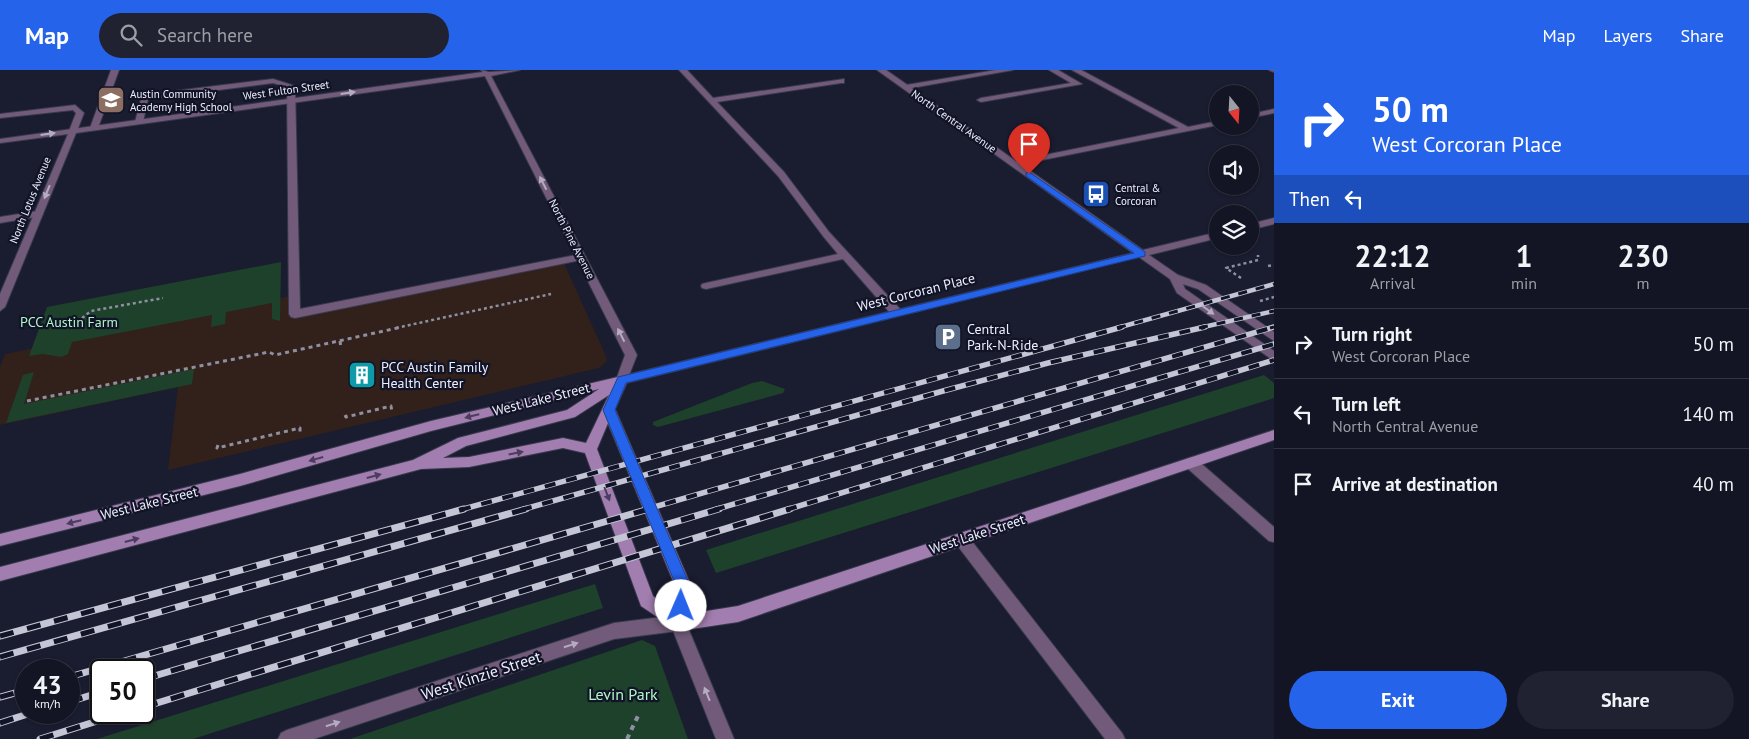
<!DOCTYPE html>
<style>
:root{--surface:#141524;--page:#212231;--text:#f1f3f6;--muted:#9d9fa6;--line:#333441;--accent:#2563eb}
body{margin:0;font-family:"PT Sans",sans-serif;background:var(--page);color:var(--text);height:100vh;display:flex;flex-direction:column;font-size:19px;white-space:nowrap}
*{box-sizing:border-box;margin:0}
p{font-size:16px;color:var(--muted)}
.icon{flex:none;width:28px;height:28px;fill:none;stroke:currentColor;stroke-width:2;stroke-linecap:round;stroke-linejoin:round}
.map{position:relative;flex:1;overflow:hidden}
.side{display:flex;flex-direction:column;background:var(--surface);width:475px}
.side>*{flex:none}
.top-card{background:#2563eb;color:#fff;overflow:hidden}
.needle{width:32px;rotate:162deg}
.buttons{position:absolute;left:1209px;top:15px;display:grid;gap:10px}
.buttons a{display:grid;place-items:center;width:50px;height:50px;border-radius:50%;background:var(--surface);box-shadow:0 1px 4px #0004,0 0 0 1px var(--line);font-size:25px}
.speed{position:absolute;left:15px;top:589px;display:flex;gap:10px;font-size:25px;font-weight:700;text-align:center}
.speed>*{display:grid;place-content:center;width:65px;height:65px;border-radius:50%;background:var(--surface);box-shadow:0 1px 4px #0004,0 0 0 1px var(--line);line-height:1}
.speed small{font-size:12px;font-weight:400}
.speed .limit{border:2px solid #111;border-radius:8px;background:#fff;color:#111}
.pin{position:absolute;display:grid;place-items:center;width:42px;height:42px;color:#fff;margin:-51px -21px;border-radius:50% 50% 50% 0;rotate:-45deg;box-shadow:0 0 5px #0007}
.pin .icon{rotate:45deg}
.me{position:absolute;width:55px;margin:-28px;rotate:1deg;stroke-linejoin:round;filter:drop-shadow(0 0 4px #0008)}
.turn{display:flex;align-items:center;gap:18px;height:105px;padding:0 15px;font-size:22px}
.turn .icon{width:65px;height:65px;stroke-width:2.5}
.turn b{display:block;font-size:35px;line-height:42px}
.then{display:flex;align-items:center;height:48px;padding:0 15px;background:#0003;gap:10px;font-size:19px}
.eta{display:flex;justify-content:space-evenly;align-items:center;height:85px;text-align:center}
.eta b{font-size:30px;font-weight:700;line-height:35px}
.primary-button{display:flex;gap:10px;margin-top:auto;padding:10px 15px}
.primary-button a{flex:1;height:58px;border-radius:30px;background:var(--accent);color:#fff;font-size:20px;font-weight:700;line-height:58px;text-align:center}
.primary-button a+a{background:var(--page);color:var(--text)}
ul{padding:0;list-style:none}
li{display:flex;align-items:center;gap:15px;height:70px;padding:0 15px;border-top:1px solid var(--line)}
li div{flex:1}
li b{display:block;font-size:19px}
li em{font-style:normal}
header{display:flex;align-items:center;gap:30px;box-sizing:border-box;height:70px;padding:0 25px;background:var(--accent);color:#fff}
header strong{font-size:24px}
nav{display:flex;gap:28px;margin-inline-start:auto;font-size:18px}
.search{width:350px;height:45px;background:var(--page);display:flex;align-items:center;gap:12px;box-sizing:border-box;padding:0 18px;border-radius:28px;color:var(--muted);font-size:19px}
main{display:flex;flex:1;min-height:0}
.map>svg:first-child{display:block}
.commercial{fill:#32201b}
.green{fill:#1e412b}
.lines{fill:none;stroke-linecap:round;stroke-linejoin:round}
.service-casing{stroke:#383a4d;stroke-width:2}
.minor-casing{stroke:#383a4d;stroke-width:2}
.tertiary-casing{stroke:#383a4d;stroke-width:2}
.secondary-casing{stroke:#383a4d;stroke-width:2}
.path-far2{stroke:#8e90a1;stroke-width:2.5;stroke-dasharray:3 3;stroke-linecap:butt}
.path-far1{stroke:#8e90a1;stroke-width:3;stroke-dasharray:4 4;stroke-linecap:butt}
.path{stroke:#8e90a1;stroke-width:4;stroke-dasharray:5 5;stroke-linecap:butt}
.service{fill:#725b7a;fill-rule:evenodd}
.minor{fill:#725b7a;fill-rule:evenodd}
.tertiary{fill:#725b7a;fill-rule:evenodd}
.secondary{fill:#a27daf;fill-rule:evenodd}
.rail-far2-casing{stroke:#c4c6d5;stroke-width:4.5}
.rail-far1-casing{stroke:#c4c6d5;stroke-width:5.5}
.rail-casing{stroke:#c4c6d5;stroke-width:7}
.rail-far2{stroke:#111326;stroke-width:3;stroke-dasharray:9;stroke-linecap:butt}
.rail-far1{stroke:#111326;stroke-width:4;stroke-dasharray:11;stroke-linecap:butt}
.rail{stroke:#111326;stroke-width:5;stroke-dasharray:14;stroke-linecap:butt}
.oneway{fill:#b6acc2}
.oneway2{fill:#4b3d5d}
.route{fill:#2563eb;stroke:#184099}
.labels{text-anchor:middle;stroke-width:4.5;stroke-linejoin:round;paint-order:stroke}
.far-street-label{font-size:11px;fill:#edeffd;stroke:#111326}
.far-poi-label{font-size:11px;fill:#edeffd;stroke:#111326;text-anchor:start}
.street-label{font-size:14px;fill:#edeffd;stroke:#111326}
.park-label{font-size:14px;fill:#b2f7c8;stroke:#111326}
.poi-label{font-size:14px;fill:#edeffd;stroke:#111326;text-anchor:start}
.near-street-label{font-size:16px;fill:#edeffd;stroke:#111326}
.near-park-label{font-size:16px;fill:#b2f7c8;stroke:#111326}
</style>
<header>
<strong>Map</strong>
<div class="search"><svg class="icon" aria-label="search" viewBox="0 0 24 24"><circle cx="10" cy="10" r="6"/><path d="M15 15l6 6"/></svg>Search here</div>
<nav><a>Map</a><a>Layers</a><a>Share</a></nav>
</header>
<main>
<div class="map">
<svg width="1274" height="669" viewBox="0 0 1274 669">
<rect width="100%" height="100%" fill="#1a1c30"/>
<path class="commercial" d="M563,191L606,286L607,291L599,298L168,400L178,317L0,355V297L5,284L295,225V244Z"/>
<g class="green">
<path d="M281,192L280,251L272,249V233L226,242L225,254L211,257L212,245L72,272L68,284L61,287L43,284L29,286L47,237Z"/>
<path d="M194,299L192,314L6,353L23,305L34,302L24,334Z"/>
<path d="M1264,305L1274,313V328L716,503L706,480Z"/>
<path d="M762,311L785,319L783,323L658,357L653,355V352L752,313Z"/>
<path d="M595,514L603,538L193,669H97Z"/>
<path d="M642,570L655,576L688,669H350Z"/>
</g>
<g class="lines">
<g class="service-casing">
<g id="service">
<path d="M111,0H119L98,58L91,60L90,58Z"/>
<path d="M679,0H687L713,28L844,9V13H841L717,32L784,102L829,162L900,239L901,242L900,245H892L843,189L706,219L702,218L701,216L702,214L706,213L838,184L823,166L778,106Z"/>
<path d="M996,0H1013L906,19L902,17L906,15Z"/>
<path d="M1049,0H1058L1082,14L981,32L977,30L981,28L1071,13Z"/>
<path d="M1072,0H1081L1188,57L1218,51V55L1012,96V92L1015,91L1179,58Z"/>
<path d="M273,9L295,16L300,239L581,184L586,187L581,190L295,248L291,247L289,244L287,17L273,13L148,29L143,52L139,54L135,52L142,25Z"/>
<path d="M75,35L84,43L77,61L73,63L69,61L76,43L73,40L0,48V44Z"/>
<path d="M1274,39V43L1250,48V44Z"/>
<path d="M38,141L43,144L41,146L0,153V147Z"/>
<path d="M1191,388L1196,389L1274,457V472L1269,471L1186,397L1184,393L1186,389Z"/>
<path d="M962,464L967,465L1122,663L1125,669H1105L957,475L955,470L957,465Z"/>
</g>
</g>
<g class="minor-casing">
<g id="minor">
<path d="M481,0L489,2L520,0L491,6L637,285L626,313H618L616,310L625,285L485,6L76,63L5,237L0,241V224L68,64L0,73V69L483,2Z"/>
<path d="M1269,0H1274V2L1271,1Z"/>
<path d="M678,545L684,548L734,669H716L670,553L672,548Z"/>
</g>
</g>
<g class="tertiary-casing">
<g id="tertiary">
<path d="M877,0H886L1143,180L1218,162V168L1149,185L1178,205L1206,215L1274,262V271L1198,219L1183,214L1185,219L1274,281V291L1177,223L1170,209L1139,187L622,314L618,313L616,310L618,307L622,306L1133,183Z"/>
<path d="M1274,148V154L1250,160V154Z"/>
<path d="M678,545L684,548L686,553L684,558L678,561L614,569L314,669H278L281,663L287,660L614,553Z"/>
</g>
</g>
<g class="secondary-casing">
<path id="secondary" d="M622,306L628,310L615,339L692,518L688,544L738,536L1274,360V370L738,552L678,561L641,536L585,383L563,378L469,397L421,399L0,511V497L413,390L458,368L567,340L599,319L431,361L240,416L0,476V464L240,404L431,351ZM609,325L586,373L563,368L469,387L443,388L466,376L575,347ZM608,353L676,518L672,540L653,526L597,379Z"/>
</g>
<g class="path-far2">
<path d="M1268,196L1274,195"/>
<path d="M1241,208L1226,198L1258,190V185"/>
<path d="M1260,231L1274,227"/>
<path d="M35,257L81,249L91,241L163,228"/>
<path d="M396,258L551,224"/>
</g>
<g class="path-far1">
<path d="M340,271L341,278"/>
<path d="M27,331L269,282L275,285L402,257"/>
<path d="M345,345L346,347L391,336L392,342"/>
<path d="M218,375L217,378L300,358V364"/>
</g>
<path class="path" d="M627,669L638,646"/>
<use href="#service" class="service"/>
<use href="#minor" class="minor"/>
<use href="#tertiary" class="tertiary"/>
<use href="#secondary" class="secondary"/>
<g class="rail-far2-casing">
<g id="rail-far2">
<path d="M1117,258L1274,214"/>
<path d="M1199,258L1274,241"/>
<path d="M1270,258L1274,257"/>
</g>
</g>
<g class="rail-far1-casing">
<g id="rail-far1">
<path d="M460,440L1122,257"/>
<path d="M521,440L943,321L1048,293L1205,257"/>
<path d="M644,440L1274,257"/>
<path d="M714,440L1274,274"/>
<path d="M786,440L1274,290"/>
</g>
</g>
<g class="rail-casing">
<g id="rail">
<path d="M0,566L464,439"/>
<path d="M0,587L526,439"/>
<path d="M69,607L649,439"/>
<path d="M144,609L719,439"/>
<path d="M0,627L26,620"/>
<path d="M69,632L101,622"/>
<path d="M144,637L790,439"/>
<path d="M0,653L34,642"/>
<path d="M40,669L126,642"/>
</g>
</g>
<use href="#rail-far2" class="rail-far2"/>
<use href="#rail-far1" class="rail-far1"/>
<use href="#rail" class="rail"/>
</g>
<defs><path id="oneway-solid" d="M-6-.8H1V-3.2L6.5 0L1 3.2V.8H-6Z" transform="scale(1.25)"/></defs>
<g class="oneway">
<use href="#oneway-solid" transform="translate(348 23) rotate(-8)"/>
<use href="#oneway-solid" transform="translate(48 64) rotate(-8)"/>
<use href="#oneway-solid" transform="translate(543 113) rotate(-117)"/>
<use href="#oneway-solid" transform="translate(47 122) rotate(112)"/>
<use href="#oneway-solid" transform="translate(1208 240) rotate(36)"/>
<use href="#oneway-solid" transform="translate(621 265) rotate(-117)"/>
<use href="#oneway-solid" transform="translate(571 575) rotate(-18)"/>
<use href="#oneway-solid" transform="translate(707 624) rotate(-112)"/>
<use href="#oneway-solid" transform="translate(333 654) rotate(-18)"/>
</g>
<g class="oneway2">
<use href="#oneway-solid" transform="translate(472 346) rotate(166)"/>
<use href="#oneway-solid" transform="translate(516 383) rotate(-11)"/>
<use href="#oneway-solid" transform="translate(316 389) rotate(164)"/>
<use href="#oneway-solid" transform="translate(374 406) rotate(-15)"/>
<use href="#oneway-solid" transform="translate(607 424) rotate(69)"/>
<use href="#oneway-solid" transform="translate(74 452) rotate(166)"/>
<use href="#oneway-solid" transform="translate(132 470) rotate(-15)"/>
</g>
<path class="route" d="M1029,102L1145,182V186L626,313L615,340L691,518L686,540L681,542L676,540L673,536L677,518L603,340L618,307L1134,183L1026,106V103Z"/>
<defs>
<g id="school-square" transform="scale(1.4375)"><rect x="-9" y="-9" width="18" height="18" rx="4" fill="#8d6e63" stroke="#111326"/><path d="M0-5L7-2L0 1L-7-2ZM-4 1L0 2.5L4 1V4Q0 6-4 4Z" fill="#fff"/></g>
<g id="bus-square" transform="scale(1.4375)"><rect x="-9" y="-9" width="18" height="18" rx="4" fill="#1a4fb4" stroke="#111326"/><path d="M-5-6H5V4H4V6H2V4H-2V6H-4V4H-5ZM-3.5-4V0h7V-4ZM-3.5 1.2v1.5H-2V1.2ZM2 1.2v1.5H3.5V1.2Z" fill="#fff"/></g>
<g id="parking-square" transform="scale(1.4375)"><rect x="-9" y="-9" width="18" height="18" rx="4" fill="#5c6f8a" stroke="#111326"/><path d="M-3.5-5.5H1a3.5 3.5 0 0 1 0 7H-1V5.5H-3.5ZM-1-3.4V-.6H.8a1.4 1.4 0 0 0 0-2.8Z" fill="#fff"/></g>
<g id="building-square" transform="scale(1.4375)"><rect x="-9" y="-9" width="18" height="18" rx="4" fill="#0f9aa8" stroke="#111326"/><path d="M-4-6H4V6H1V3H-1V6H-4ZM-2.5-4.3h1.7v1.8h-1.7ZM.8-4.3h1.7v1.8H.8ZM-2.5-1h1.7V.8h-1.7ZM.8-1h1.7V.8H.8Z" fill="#fff"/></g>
</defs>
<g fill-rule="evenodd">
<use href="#school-square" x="111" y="30"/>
<use href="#bus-square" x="1096" y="124"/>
<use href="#parking-square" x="948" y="267"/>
<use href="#building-square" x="362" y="305"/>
</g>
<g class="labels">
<g class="far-street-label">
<text transform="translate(286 20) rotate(-8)" y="4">West Fulton Street</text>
<text transform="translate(954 51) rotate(35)" y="4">North Central Avenue</text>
<text transform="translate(30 130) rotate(-68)" y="4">North Lotus Avenue</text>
<text transform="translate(572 169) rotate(63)" y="4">North Pine Avenue</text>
</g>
<g class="far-poi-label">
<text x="130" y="28">Austin Community<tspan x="130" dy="13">Academy High School</tspan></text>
<text x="1115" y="122">Central &amp;<tspan x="1115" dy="13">Corcoran</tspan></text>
</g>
<g class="street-label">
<text transform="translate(916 222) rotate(-14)" y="5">West Corcoran Place</text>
<text transform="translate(541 329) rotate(-14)" y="5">West Lake Street</text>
<text transform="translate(149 433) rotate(-14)" y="5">West Lake Street</text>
<text transform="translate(977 464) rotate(-18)" y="5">West Lake Street</text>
</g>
<g class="park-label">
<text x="69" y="257">PCC Austin Farm</text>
</g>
<g class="poi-label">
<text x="967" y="264">Central<tspan x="967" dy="16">Park-N-Ride</tspan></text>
<text x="381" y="302">PCC Austin Family<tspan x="381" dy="16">Health Center</tspan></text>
</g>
<g class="near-street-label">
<text transform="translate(481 605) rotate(-18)" y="6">West Kinzie Street</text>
</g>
<g class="near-park-label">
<text x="623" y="630">Levin Park</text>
</g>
</g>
</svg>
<div class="buttons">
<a><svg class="needle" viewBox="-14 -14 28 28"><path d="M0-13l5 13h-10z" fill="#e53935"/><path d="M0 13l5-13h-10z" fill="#9d9fa6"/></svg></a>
<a><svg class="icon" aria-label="sound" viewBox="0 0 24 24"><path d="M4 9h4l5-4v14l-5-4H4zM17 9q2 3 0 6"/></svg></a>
<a><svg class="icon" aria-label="layers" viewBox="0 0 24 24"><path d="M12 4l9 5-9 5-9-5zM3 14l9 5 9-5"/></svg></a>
</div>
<div class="speed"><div>43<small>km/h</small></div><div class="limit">50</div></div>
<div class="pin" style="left:1029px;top:104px;background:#d93025"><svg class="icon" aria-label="arrive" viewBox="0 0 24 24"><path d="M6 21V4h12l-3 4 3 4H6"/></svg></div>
<svg class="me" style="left:681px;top:536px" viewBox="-20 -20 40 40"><circle r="19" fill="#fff"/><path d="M0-13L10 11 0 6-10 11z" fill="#2563eb"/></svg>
</div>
<section class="side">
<div class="top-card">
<div class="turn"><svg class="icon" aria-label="right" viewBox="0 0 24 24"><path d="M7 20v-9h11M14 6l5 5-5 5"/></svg><div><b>50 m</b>West Corcoran Place</div></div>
<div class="then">Then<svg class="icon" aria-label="left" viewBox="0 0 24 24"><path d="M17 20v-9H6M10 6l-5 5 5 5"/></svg></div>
</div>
<div class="eta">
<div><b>22:12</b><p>Arrival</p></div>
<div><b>1</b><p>min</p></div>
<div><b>230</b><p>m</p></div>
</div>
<ul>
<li><svg class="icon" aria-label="right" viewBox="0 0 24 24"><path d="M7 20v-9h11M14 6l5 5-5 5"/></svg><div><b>Turn right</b><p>West Corcoran Place</p></div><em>50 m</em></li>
<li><svg class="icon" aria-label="left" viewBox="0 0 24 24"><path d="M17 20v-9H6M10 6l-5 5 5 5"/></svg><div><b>Turn left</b><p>North Central Avenue</p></div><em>140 m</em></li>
<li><svg class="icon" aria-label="arrive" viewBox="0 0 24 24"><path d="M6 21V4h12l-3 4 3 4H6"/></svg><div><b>Arrive at destination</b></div><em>40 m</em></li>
</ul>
<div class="primary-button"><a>Exit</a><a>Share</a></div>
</section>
</main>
